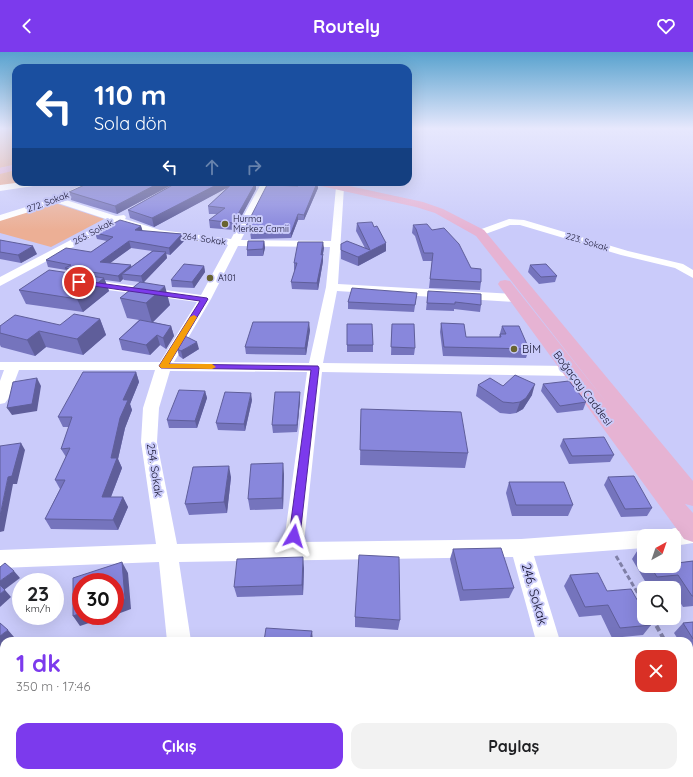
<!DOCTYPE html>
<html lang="tr">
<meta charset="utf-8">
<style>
:root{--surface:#fff;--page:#f2f2f2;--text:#202124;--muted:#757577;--accent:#7c3aed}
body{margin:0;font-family:Quicksand,sans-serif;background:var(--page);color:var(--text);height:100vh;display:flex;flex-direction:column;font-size:15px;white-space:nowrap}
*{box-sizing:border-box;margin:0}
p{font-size:13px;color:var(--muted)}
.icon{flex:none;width:22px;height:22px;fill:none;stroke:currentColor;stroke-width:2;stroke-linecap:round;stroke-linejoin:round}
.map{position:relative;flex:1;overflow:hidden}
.side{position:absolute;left:0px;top:585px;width:693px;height:140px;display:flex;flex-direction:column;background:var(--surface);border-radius:12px 12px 0 0;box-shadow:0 4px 16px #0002}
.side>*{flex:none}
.guide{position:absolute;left:12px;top:12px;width:400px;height:122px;border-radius:12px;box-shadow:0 4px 16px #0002;background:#1a4fa0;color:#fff;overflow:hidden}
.needle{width:26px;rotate:40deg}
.controls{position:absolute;left:637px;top:477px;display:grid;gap:8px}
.controls a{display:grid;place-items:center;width:44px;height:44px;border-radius:8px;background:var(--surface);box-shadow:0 4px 16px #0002;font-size:20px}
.speed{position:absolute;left:12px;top:521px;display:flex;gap:8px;font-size:20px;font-weight:700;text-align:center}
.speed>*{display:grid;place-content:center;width:52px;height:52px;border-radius:50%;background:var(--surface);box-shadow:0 4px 16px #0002;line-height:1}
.speed small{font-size:10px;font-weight:400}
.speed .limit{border:6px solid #d22;background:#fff;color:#111}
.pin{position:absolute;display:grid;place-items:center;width:34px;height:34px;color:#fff;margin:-17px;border:2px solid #fff;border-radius:50%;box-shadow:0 1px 4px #0007}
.me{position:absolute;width:44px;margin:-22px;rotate:7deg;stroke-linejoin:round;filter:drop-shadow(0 0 3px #0008)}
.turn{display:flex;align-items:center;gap:14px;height:84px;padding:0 16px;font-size:18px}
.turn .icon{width:52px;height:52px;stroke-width:2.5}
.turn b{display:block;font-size:28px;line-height:34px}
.lanes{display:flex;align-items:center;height:38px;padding:0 16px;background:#0003;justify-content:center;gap:20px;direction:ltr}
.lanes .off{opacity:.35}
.round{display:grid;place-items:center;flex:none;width:42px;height:42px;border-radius:12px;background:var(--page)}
.summary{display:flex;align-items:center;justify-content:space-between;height:68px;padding:0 16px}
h1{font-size:24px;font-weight:700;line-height:30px;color:var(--accent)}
.primary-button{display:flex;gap:8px;margin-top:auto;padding:8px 16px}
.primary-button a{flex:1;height:46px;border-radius:12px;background:var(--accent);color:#fff;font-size:16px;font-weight:700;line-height:46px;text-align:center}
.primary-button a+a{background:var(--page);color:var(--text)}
header{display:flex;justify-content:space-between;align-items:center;height:52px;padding:0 16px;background:var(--accent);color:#fff;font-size:18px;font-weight:700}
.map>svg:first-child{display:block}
.green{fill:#ecaf95}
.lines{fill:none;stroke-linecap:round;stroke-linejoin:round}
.path-far1{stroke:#8080a7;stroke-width:3;stroke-dasharray:5 2.5;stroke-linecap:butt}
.path{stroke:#8080a7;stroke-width:4;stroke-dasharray:6 3;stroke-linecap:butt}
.minor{fill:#fff;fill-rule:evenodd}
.major{fill:#e6b3d3;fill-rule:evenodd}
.wall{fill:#7574bd;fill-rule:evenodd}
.shaded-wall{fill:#5f5e9a}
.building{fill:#8887dc;stroke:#5f5e9a}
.route{fill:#7c3aed;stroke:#51269a}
.slow{fill:#f59e0b}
.poi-dot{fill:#696430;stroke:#cacbfa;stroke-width:1.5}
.labels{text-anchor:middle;stroke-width:4;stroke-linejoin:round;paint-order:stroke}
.far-street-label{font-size:9px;fill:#15132f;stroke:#cacbfa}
.far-poi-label{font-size:9px;fill:#15132f;stroke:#cacbfa;text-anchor:start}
.poi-label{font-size:11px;fill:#15132f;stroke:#cacbfa;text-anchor:start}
.street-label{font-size:11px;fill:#15132f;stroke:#cacbfa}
.near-street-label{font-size:13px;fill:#15132f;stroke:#cacbfa}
</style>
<header><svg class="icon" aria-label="back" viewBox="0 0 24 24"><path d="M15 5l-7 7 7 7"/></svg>Routely<svg class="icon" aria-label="heart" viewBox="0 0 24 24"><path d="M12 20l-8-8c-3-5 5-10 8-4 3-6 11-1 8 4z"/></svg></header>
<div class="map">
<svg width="693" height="725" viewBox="0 0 693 725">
<rect width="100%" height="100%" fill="#cacbfa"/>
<g class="green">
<path d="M0,77H16V113L0,116Z"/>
<path d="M16,117V130H26L0,134V120Z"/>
<path d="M55,151L104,167L51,195L0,181V168Z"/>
</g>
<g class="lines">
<path class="path-far1" d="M616,504L640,545"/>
<g class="path">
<path d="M639,544L644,553"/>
<path d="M652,566L665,589"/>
<path d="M689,631L693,639"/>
</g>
<g class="minor">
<path d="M23,130H44L40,133L0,139V133Z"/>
<path d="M88,130H99L66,148L116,164L124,163L126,165L125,167L160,178L231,187L262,130H270L241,188L331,189L336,135L337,133H343L344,135L338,232L515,242L519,243L521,246L519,249L515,250L337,239L323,311L570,314L575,316L577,319L575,322L570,324L322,320L304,490L521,487L644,478L651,481L653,484H644V496L534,504L560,589H536L513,505L179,510L191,589H167L159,510L0,516V498L156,492L141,390L143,356L155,318H19L8,347L5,351L0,352V329L4,318H0V310H160L197,250L86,235L82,233L80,231L82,229L86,227L201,243L228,193L159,184L118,171L0,234V225L109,168L58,151L0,169V163L55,146ZM238,194L330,195L326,235L309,311L174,310L211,247ZM170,319L307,320L284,490L177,492L157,390L159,356Z"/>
<path d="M509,167L524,168L628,199L683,212L693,218V226L675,216L621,203L520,173H510L480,184L475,181L476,179Z"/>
<path d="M693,475V491L674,494V484H664L667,479L674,476Z"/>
<path d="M178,721H206L207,725H179Z"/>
<path d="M286,721H330L332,725H288Z"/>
<path d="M571,721H599L600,725H572Z"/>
</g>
<g class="major">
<path d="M16,112V118L0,122V116Z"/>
<path d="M311,130H331L423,150L443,157L484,178L693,429V454L685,452L693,461V490L684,487L500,235L498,232L500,229L505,228L510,229L610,355L476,184L435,161L416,155L316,133Z"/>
</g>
</g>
<g class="wall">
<path d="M177,130L117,162L71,148L69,140Z"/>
<path d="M178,130L256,137L234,178L210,176L209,168L217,162H209L208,154L228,135L154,175L130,166L128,158Z"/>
<path d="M317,131L318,136L304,168H298L291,186L251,187L250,179H247L246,174L298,134Z"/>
<path d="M357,171L386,199L358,214L341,207V198L365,196L356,179Z"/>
<path d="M413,173L432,178L471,216L481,230L480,238L429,236L432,209H423L415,184L412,181Z"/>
<path d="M141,174L142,179L182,182L184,189L170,203L166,202L167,206L144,230L170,253L153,270L171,274L174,284L166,297L160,293L150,303L122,298L119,287L139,268L127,266L120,246L140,230L124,228L123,227L120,230L105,228L109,239L83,260L26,252L19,238L67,221L66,218L48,215L46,208L91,200L107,189L97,187L95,181ZM131,196L152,199L131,215V213L110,211Z"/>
<path d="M0,188L37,202L21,211L0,207Z"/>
<path d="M264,189L265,196L263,204H247V198Z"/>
<path d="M324,196L323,202V209L318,238L292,237L291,230L295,218H294V211Z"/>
<path d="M530,213L557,224L555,230L539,232L528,220Z"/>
<path d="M204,214L205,220L194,236L172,235L171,228Z"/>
<path d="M428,239L481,253L480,260L454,257V259L426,258Z"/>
<path d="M417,241L414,260L348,257V250Z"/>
<path d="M100,267L106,283L83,303L46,295L35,304L1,295L0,293V274L60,273Z"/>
<path d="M441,271L466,285H499L502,274L529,297L526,306L443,304L440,280Z"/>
<path d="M347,272L373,293V300H347Z"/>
<path d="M392,272L415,296L414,303H391Z"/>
<path d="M310,278L306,303L246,302L245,295Z"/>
<path d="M177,297H199L183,307L179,304Z"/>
<path d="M136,320L139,330L130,352L132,358L125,376L118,407L122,416L111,445H123L128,455L118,478L51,477L45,467L60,437L55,428L66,405L61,397L69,375H63L58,365Z"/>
<path d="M543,332L586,350L583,358L557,361L541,339Z"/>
<path d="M478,333L503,334L532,343L523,357L516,361L510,362L500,361L476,344Z"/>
<path d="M205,339L207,346L197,376H169L167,368Z"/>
<path d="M252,348L245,379L218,378L216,371Z"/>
<path d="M300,348L297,380L273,381L272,373Z"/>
<path d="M361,357L468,401L465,416L360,413Z"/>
<path d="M563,387L614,403L610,410L569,412L560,394Z"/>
<path d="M284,422L283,457L250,458L248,447Z"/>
<path d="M231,425L227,461L189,463L185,452Z"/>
<path d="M608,425L652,456L647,464L621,465L604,433Z"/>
<path d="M509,430L573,453L568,464H512L506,441Z"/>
<path d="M639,496H644V514H674L677,511L693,509V554L683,555L674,540V536H671L670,534L649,536L632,507Z"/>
<path d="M453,497L514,536L509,546L460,549L450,507Z"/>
<path d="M304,516L303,543L237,545L234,535Z"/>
<path d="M570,523L607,539L651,573L643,583L612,586L601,563L579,565L564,534Z"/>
<path d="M355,565L400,568L398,578L355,575Z"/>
<path d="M693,570V614L689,607V589H679L674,581L683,571Z"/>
<path d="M689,686L693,694V708L689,710Z"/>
</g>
<g class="shaded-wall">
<path d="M161,130H177L117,162L115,154Z"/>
<path d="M222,130H238L154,175L152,166Z"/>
<path d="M256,130V137L234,178L233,171Z"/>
<path d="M317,131L318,136L304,168V163Z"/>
<path d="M298,162V168L291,186V181Z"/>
<path d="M141,174L143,180L135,178Z"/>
<path d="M182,182L184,189L170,203L169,196Z"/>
<path d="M129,189L131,196L102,217L100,210Z"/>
<path d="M264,189L265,196L263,204V197Z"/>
<path d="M323,190L324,196L322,206L323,202V209L318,238L317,231Z"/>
<path d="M386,191V199L358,214V205Z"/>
<path d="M33,194L37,202L21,211L18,203Z"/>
<path d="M166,200L167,206L143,231L141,224Z"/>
<path d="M131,213L133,220L122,222L123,227L120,230L118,224Z"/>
<path d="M204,214L205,220L194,236L192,230Z"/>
<path d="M104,226L109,239L83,260L77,247Z"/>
<path d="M165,234L170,253L152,271L146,251Z"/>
<path d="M100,267L106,283L83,303L77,287Z"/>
<path d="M309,270L310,278L306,303L305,296Z"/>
<path d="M171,274L174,284L166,297L163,286Z"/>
<path d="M39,279L46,295L35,304L27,288Z"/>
<path d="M157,283L160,293L150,303L146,293Z"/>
<path d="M197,290L199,297L183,307L181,299Z"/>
<path d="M136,320L139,330L130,352L132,358L125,376L118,407L122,416L107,455L102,445L111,406L123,348Z"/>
<path d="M37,326L41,334L37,359L12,363L7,356Z"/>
<path d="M535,332L532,343L523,357L516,361L520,350Z"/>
<path d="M205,339L207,346L197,376L195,369Z"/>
<path d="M300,340V348L297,380V373Z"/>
<path d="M251,341L252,348L245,379L244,372Z"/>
<path d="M21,391L25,398L17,432H13L4,479L0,480V464L8,425Z"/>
<path d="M283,411L284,422L283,457L282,446Z"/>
<path d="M229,414L231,425L227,461L224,450Z"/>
<path d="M123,445L128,455L118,478L113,468Z"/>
<path d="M303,505L304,516L303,543L302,533Z"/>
<path d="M122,510L128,521L131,557L115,563V550Z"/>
<path d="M14,519L20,526L4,538L0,533V529Z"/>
<path d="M5,538L11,545L0,555V542Z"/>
<path d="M81,561V564H110L80,574L73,564Z"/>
<path d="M8,578L14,585L9,589H4V593L0,596V584Z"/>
<path d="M312,579L313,589H310Z"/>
<path d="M0,602L4,606L0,611Z"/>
<path d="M134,721H141V725H135Z"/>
</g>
<g class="building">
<path d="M91,130H161L115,154L69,140Z"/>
<path d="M178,130H222L152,166L128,158Z"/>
<path d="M234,130H256L233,171L209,168L225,156L208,154Z"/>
<path d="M300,130L317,131L304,163L298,162L291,181H250L251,174H246L267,133L298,134Z"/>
<path d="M120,168L141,174L135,178L182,182L169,196L129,189L100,210L131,213L118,224L65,216L71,213L46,208L66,196L91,200L113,185L95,181Z"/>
<path d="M372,170L374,175L377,174L386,191L358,205L341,198V192L347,189L370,198L357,171Z"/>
<path d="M427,172L432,178L444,176L459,192L471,216L481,217V230L430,227L433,201H424L416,177L413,173Z"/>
<path d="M0,188L33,194L18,203L0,200Z"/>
<path d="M248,189H264L263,197L247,198Z"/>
<path d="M298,190H323L321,203L323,202L317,231L291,230L297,211H294Z"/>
<path d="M153,199L166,200L141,224L122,222Z"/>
<path d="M184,212L204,214L192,230L171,228Z"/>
<path d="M546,212L557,224L541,225L530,213Z"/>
<path d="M49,218L104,226L77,247L19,238Z"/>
<path d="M140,230L165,234L146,251L120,246Z"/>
<path d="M352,236L417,241L415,253L348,250Z"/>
<path d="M428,239L481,242V253L455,250V252L427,251Z"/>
<path d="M74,262L100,267L77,287L39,279L27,288L0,281V274L15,263L60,273Z"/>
<path d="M140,268L171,274L163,286L157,283L146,293L119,287Z"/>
<path d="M253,270H309L305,296L245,295Z"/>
<path d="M441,271L464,272L466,285H501L500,282H506L502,274H519L529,297L444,295Z"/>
<path d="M347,272H372L373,293H347Z"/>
<path d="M392,272H414L415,296L391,295Z"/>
<path d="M185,284L197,290L181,299L177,297Z"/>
<path d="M83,320H136L123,348H128L120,366L111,406H117L102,445H123L113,468L45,467L65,428H55L70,396L61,397L72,365H58Z"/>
<path d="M515,323L535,332L526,346L520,350L513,351L503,350L478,333L490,326L503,334Z"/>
<path d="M37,326L32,352L7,356L13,330Z"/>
<path d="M569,329L586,350L560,354L543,332Z"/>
<path d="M179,338L205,339L195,369L167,368Z"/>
<path d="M225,340L251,341L244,372L216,371Z"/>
<path d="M275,340H300L297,373H272Z"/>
<path d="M361,357L461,360L468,401L360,398Z"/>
<path d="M604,385L614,403L572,404L563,387Z"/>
<path d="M21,391L12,424L8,425L0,464V394Z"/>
<path d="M283,411L282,446L248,447L251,412Z"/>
<path d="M229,414L224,450L185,452L193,415Z"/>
<path d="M634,424L652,456L625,457L608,425Z"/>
<path d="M509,430H564L573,453H516Z"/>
<path d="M501,496L514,536L463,538L453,497Z"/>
<path d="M639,496H644V504Z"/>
<path d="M359,503L399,505L400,568L355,565Z"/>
<path d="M303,505L302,533L234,535L237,507Z"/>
<path d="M674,507L677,511L693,509V544H692L678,523L657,525L650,514H674Z"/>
<path d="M122,510L125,547L115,550V530H81V561L73,564V526Z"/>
<path d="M5,511L14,519L0,529V515Z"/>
<path d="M598,521L607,539L631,537L644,560V566H648L651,573L620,576L608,553L585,555L570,523Z"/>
<path d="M0,533L5,538L0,542Z"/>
<path d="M693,570V587L683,571Z"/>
<path d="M0,571L8,578L0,584Z"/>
<path d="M266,576L312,579L310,589H264Z"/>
<path d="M689,686L693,694V705L689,706Z"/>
<path d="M51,721H134L135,725H50Z"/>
</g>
<linearGradient id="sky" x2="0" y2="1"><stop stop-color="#58a2ce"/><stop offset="0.43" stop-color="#e7e8fd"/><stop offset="1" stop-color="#e7e8fd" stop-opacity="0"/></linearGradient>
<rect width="693" height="178" fill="url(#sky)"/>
<path class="route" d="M77,228L207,246L208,247L169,312L318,314L319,316L300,484L298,487L294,489L290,487L289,484L311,318L161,316L159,314L200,249L79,232L77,231Z"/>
<path class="slow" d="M194,263L197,265L169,312H212L216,315L212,317L161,316L159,314L190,265Z"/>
<g class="poi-dot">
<circle cx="225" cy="172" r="4"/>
<circle cx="210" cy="226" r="4"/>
<circle cx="514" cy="297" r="4"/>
</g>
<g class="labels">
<g class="far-street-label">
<text transform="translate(48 150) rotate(-20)" y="3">272. Sokak</text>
<text transform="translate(93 180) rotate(-28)" y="3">263. Sokak</text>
<text transform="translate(204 187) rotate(8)" y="3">264. Sokak</text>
<text transform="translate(587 190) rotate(17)" y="3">223. Sokak</text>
</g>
<g class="far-poi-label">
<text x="233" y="170">Hurma<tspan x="233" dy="10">Merkez Camii</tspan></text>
<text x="218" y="229">A101</text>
</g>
<g class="poi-label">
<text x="522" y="301">BİM</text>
</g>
<g class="street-label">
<text transform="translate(583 336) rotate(53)" y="4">Boğaçay Caddesi</text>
<text transform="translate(155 418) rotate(81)" y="4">254. Sokak</text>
</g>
<g class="near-street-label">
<text transform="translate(535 542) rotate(74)" y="5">246. Sokak</text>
</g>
</g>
</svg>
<div class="controls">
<a><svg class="needle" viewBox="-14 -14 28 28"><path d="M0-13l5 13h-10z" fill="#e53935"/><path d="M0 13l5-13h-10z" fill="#757577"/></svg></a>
<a><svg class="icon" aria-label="search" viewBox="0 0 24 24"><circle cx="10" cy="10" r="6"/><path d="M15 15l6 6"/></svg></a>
</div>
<div class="speed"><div>23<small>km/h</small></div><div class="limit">30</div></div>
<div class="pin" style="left:79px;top:230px;background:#d93025"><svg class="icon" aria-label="arrive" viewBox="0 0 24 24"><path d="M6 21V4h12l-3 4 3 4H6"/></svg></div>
<svg class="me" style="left:294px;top:484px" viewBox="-20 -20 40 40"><path d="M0-17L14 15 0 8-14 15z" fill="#7c3aed" stroke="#fff" stroke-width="4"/></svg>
<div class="guide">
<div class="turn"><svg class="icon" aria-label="left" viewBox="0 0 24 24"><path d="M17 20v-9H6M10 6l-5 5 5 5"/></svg><div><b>110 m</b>Sola dön</div></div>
<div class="lanes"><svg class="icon" aria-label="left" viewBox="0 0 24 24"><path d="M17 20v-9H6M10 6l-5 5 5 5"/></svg><svg class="icon off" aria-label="ahead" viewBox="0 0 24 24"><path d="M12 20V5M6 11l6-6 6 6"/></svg><svg class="icon off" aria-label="right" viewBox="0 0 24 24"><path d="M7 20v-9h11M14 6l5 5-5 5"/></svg></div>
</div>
<section class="side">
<div class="summary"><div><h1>1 dk</h1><p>350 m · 17:46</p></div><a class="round" style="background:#d93025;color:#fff"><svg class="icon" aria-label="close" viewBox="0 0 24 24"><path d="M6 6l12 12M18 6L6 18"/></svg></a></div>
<div class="primary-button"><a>Çıkış</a><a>Paylaş</a></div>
</section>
</div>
